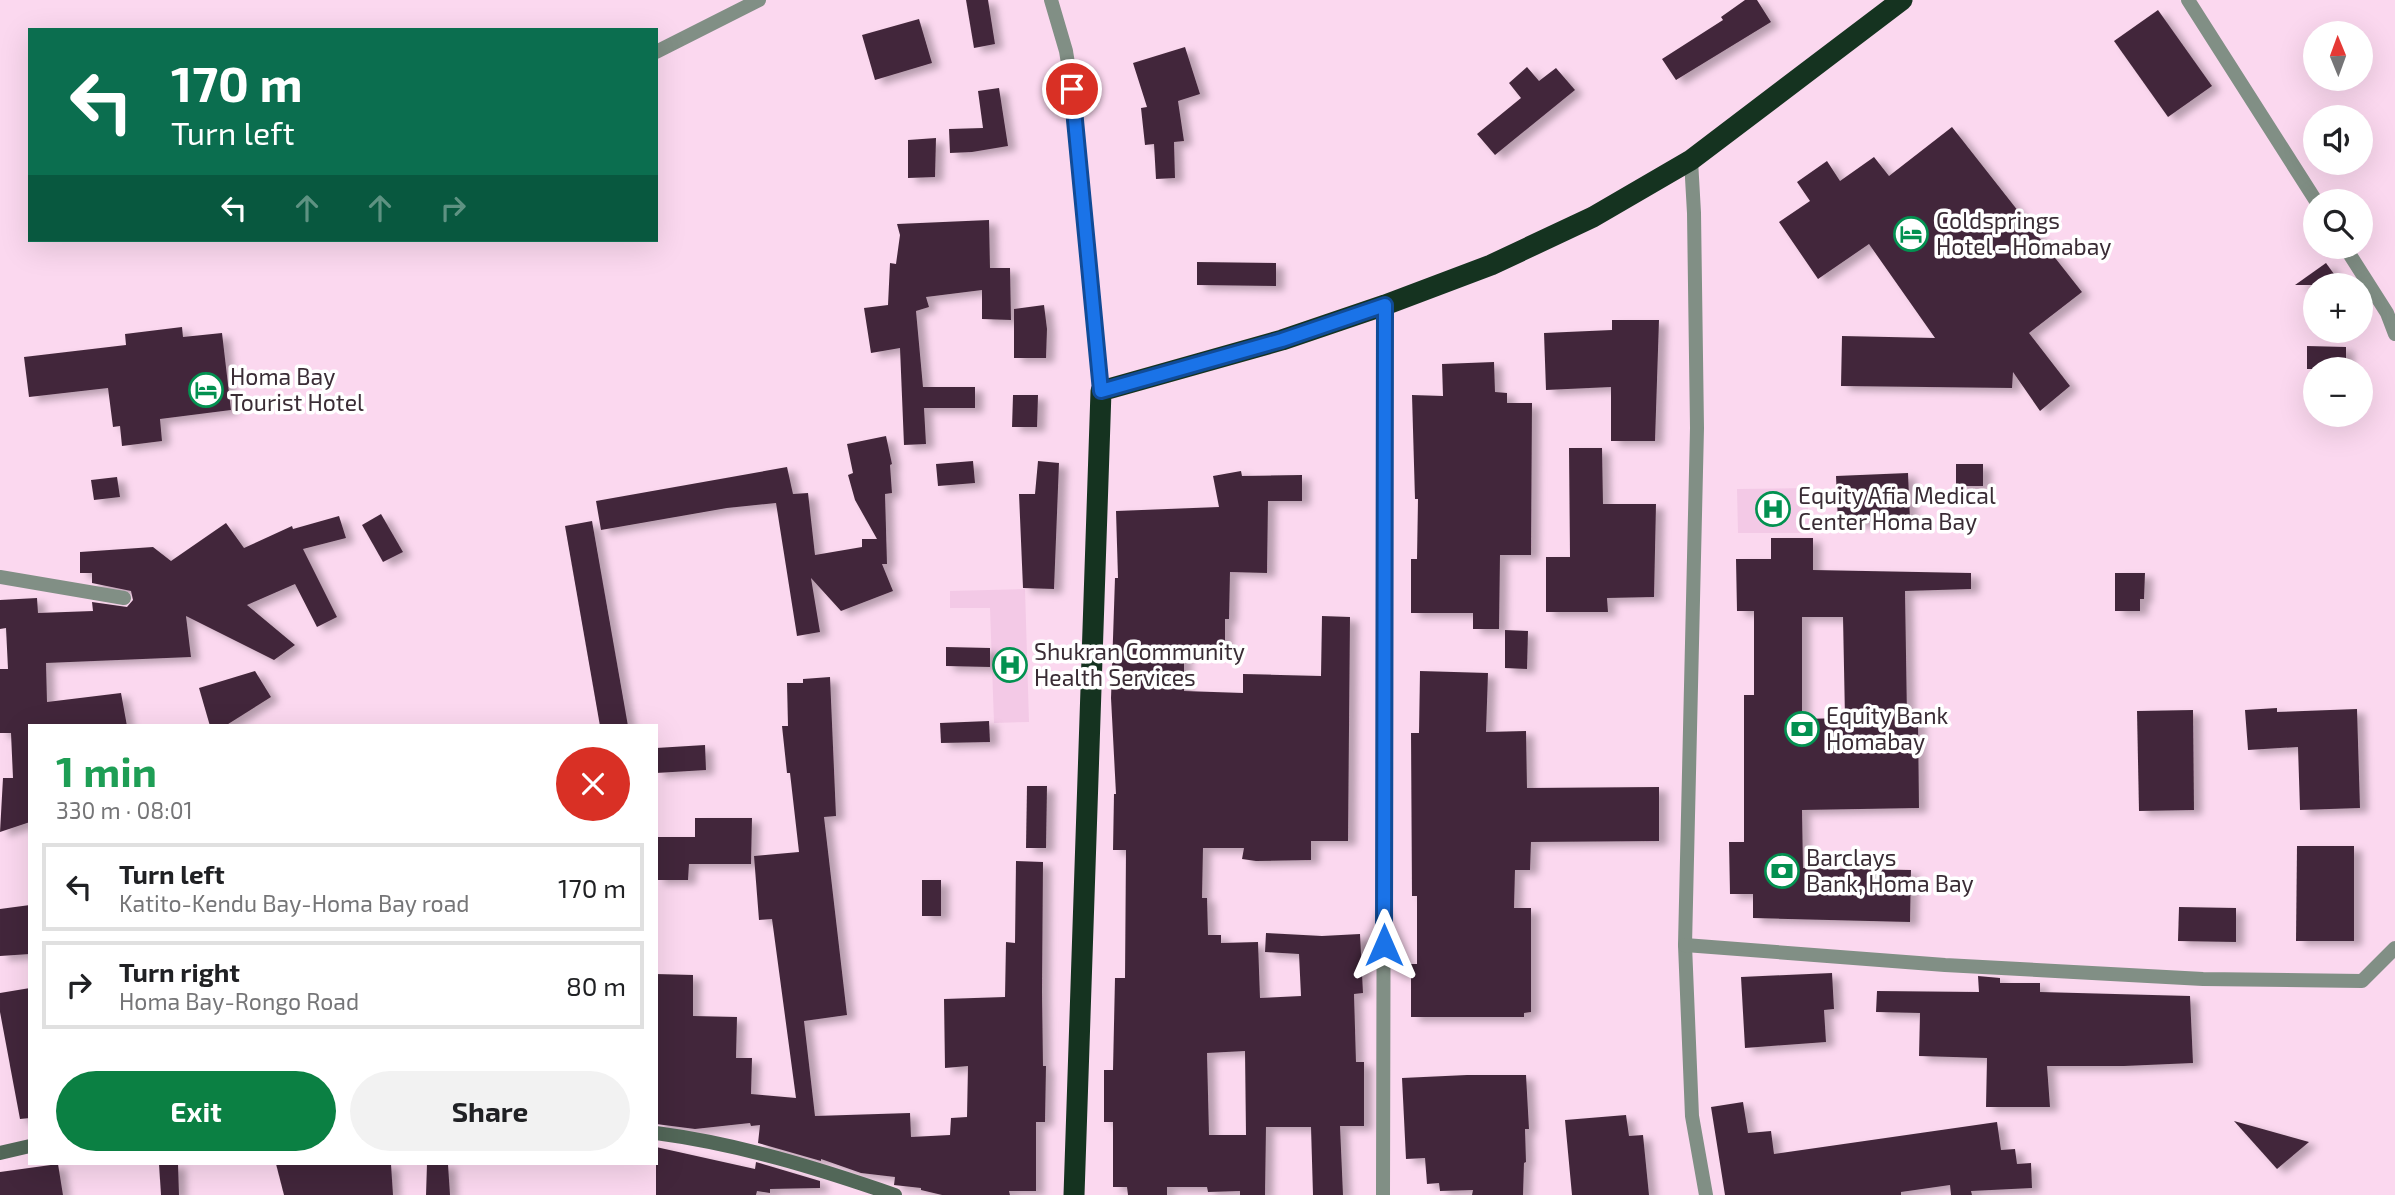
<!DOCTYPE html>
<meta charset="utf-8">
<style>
:root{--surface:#fff;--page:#f2f2f2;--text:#202124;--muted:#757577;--line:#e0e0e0;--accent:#0b8043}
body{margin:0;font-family:"Exo 2",sans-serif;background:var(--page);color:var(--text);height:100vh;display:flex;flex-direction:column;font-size:26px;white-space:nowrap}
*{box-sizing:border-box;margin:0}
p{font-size:23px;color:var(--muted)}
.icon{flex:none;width:38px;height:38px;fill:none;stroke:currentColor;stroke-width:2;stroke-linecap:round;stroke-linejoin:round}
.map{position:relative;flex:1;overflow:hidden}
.sheet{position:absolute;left:28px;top:724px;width:630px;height:441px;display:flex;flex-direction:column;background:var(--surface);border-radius:0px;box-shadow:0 7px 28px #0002}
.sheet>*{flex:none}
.banner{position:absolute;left:28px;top:28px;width:630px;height:214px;border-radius:0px;box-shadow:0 7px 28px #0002;background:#0b6e4f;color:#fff;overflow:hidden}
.needle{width:46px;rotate:359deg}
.buttons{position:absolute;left:2303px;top:21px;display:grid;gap:14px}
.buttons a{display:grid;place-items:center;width:70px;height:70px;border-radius:50%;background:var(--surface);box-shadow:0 7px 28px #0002;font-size:35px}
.pin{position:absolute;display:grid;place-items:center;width:60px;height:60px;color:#fff;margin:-30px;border:4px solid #fff;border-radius:50%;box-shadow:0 2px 7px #0007}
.me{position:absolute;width:77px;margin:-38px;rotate:0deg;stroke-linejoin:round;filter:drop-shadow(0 0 5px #0008)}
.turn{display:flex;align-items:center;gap:24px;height:147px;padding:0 28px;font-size:32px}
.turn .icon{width:91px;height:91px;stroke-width:2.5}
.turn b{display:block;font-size:49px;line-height:60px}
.lanes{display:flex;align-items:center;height:66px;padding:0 28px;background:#0003;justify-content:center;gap:35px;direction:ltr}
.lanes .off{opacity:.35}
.round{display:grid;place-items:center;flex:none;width:74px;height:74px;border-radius:37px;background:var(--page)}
.summary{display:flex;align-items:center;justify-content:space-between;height:119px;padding:0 28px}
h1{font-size:42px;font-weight:700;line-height:52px;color:#1e9e55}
.cta{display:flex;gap:14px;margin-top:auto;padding:14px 28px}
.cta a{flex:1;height:80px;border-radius:42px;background:var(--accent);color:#fff;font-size:28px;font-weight:700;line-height:80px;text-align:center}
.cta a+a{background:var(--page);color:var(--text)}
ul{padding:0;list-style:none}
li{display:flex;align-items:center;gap:21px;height:88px;margin:0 14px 10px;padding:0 14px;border:4px solid var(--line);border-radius:0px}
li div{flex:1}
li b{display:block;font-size:26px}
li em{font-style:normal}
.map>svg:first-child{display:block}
.built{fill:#f3c9e6}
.building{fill:#43283b;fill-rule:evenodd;filter:url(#shadow)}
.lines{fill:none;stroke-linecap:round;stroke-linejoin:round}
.street{stroke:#818f85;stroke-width:14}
.secondary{stroke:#526758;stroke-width:14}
.highway{stroke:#153320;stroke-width:21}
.route-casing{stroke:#114b97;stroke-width:18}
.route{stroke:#1a73e8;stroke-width:12}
.labels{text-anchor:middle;stroke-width:7;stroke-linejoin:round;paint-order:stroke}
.poi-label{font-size:23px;fill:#3a2c35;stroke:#fff;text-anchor:start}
</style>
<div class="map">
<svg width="2395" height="1195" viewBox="0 0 2395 1195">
<defs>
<filter id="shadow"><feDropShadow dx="8" dy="4.5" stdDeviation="3.5" flood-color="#0004"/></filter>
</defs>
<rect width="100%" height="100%" fill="#fbd8ef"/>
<g class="built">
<path d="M1808,488V519L1821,520V533H1738L1737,489Z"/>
<path d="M1025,589L1029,722L994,723L990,608H950V591Z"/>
</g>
<g class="building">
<path d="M966,0H988L995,44L974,48Z"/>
<path d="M1745,0H1757L1771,22L1676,80L1662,59L1723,20L1721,17Z"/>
<path d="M2158,10L2212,86L2168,117L2114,41Z"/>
<path d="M919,19L932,63L875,80L862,35Z"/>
<path d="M1185,47L1200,94L1178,101L1184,141L1174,142L1175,178L1156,179L1154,144L1145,145L1141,108L1147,107L1133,63Z"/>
<path d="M1527,67L1539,81L1556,68L1575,90L1495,155L1477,134L1521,98L1509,83Z"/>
<path d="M999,88L1008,146L972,152L950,153L949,129L983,128L978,91Z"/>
<path d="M1952,127L2082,292L2029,333L2070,386L2040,411L2013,372L2012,388L1841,386L1842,336L1935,338L1869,244L1818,279L1779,222L1810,201L1797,182L1827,161L1840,181L1874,157L1889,176Z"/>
<path d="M936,138L935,177L908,178V140Z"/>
<path d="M989,220L990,268H1010L1011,320L982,319V290L926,297L929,307L916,311L923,387H975V408H924L926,444L904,445L900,348L871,353L864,308L888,305L890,263L896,264L900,235L897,224Z"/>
<path d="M1197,262L1276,263V286L1197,285Z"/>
<path d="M2326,263L2342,285H2295Z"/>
<path d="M1044,305L1047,329L1046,358H1014V309Z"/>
<path d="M1612,320H1659L1655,441H1611V387L1546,390L1544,333L1612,330Z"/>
<path d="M182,327L183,337L222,333L231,410L160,419L162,441L122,446L120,426L113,427L108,388L29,397L24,357L126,345L125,334Z"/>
<path d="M2307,346L2346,347V369H2307Z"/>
<path d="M1494,362L1495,392L1507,393V403H1532L1531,555H1500L1499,629H1473V613H1411V559H1417L1418,499H1415L1412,395L1443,396L1442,364Z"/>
<path d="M1013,395H1038L1037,427H1012Z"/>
<path d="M886,436L892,464L890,465L892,493L885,494L887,564H882L893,591L841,611L811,578L820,632L797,636L776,503L727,508L601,530L596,501L787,467L793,494L808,493L815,555L862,547V539H877L855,500L848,475L853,473L847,444Z"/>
<path d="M1569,448H1602L1603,504H1656L1654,597L1607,598L1608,612H1546V557H1570Z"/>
<path d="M973,461L975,483L938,486L936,464Z"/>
<path d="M1038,461L1059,463L1054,589L1023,588L1019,494H1035Z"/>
<rect x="1956" y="464" width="27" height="22"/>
<path d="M1241,471L1242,476L1302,475V501H1268L1267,573L1230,572L1229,619H1225V652L1184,653V691L1243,693V674L1321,676L1322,616L1350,617L1348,841H1311V860L1256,861L1242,859L1244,848H1203L1202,898H1207L1208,935H1221V943L1258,942L1260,998L1301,996L1299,954L1265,952L1266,933L1322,936L1360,934L1363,993L1354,994L1356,1062H1364V1126H1340L1343,1195H1313L1311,1127H1266L1265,1195H1240V1191L1208,1192L1207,1187H1167V1195H1128L1127,1187H1113V1122H1104V1070H1113L1115,978H1125L1126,850H1113L1114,794H1116L1111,698L1115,578H1118L1116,511L1219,507L1213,476ZM1245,1051L1246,1135H1209L1207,1053Z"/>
<path d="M1908,473L1910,520L1838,523L1836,476Z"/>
<path d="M117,477L120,497L94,500L91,480Z"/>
<path d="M381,514L403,552L383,562L362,525Z"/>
<path d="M339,516L346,538L303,549L337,617L317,627L295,584L247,605L295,645L274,660L186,616L191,657L46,663L47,702L121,693L127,726H30V822L0,832L3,778H13L11,733H0V669H8L6,628L0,629V600L37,598L38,613L93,611L92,602L127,607L133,600L131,591L92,583V573H80V552L153,547L171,561L226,523L244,548L292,526L293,529Z"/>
<path d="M592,521L628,726H600L565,526Z"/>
<path d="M1771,538H1813V570L1971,573V589L1905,591L1907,717H1918L1919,808L1802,810L1803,868L1911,870L1910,922L1753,918V894H1730L1729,842H1744V695H1754V611H1737L1736,559H1771ZM1802,617H1843L1845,718L1802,719Z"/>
<path d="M2115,573H2145L2144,599H2140V611H2115Z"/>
<path d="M1505,630L1528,631L1527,669L1505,668Z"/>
<path d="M946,647L990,648V667L946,666Z"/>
<path d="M255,671L271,697L225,726H210L199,688Z"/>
<path d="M1420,671L1488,673L1486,732L1526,731L1527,788L1659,787V841L1531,842L1530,870H1515L1514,908H1531V1012L1524,1013V1017H1411V964H1417V896H1412L1411,733H1419Z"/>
<path d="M830,677L836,816L824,817L847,1015L804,1021L815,1116L910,1113L911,1137L950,1135L951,1118L967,1117L968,1066L945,1068L944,999L1005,997L1006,942L1015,943L1016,861L1043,862L1042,992L1043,1066H1046L1045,1122H1036V1191H1009L1010,1195H942L921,1190V1188L894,1185L895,1177L861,1173L821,1159V1161L758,1143L760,1125L751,1126L750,1123L695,1129L656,1124V974L693,975V1016L737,1017L736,1058H752L751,1094L796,1098L772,919L759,920L754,856L799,852L790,773H787L782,726H788L787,683H803V679Z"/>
<path d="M2277,708V712L2357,709L2360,808L2300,810L2298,747L2248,750L2245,710Z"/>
<path d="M2193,710L2194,810L2139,811L2137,711Z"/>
<path d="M989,721L990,742L941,743L940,723Z"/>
<path d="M705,745L706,770L656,773V748Z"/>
<path d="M1027,786H1047L1046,848H1026Z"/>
<path d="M695,818H752L751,864H689L688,880H656V837H695Z"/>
<path d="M2297,846H2354V941H2296Z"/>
<rect x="922" y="880" width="19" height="36"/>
<path d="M30,905V954L0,956V909Z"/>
<path d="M2179,907L2236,908V942L2178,941Z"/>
<path d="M1832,973L1834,1009L1824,1010L1826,1042L1745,1048L1741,977Z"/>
<path d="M1978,976L2000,978V983H2040V992L2190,996L2193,1063L2124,1066H2047L2050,1107H1986L1987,1058L1919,1056L1920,1013L1876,1012L1877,991L1979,992Z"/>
<path d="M30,988V1118L20,1119L0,1012V993Z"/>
<path d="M1467,1075H1526L1529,1129H1525L1526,1162L1524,1163L1523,1195H1472L1473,1190L1440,1191L1439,1183L1427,1184L1425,1158L1406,1159L1402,1078Z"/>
<path d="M1743,1102L1748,1133L1771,1131L1774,1154L1997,1122L2001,1150L2015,1149L2017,1164L2031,1163L2032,1188L1971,1191L1972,1195H1951L1950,1185L1901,1192V1195H1725L1711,1107Z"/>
<path d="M1626,1115L1629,1136L1643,1135L1649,1195H1572L1565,1120Z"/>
<path d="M2234,1121L2309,1142L2277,1169Z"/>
<path d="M656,1147L755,1169L756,1162L820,1181V1188L770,1189V1193L757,1191L756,1195H656Z"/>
<path d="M58,1164L63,1195H0V1172Z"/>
<path d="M159,1164H178L179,1195H161Z"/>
<path d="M276,1164H391L393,1195H284Z"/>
<path d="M427,1164H448L450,1195H426Z"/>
</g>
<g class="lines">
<g class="street">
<path d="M1051,0L1066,51L1075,108L1101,391"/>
<path d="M2188,0L2316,201"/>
<path d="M656,52L759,0"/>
<path d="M1691,160L1694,213L1697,428L1685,945L1692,1116L1706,1195"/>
<path d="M2345,247L2387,313L2395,334"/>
<path d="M0,577L124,598"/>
<path d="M1685,945L1945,965L2203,979L2362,981L2395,948"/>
<path d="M1383,1195L1385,305"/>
</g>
<g class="secondary">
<path d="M656,1133C739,1144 817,1168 895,1195"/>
<path d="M0,1153L30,1146"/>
</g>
<path class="highway" d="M1074,1195L1101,391L1282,340L1385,305L1491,265L1593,217L1691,160L1902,0"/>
</g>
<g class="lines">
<g class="route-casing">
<path id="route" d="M1072,89L1101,391L1282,340L1385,305L1384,945"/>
</g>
<use href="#route" class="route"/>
</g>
<defs>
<g id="hotel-ring" transform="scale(1.75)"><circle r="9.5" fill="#fff" stroke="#029150" stroke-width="1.5"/><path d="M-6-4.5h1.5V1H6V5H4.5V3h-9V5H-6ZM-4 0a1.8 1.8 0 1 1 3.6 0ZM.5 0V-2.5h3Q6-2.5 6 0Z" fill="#029150"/></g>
<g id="hospital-ring" transform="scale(1.75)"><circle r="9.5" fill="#fff" stroke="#029150" stroke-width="1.5"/><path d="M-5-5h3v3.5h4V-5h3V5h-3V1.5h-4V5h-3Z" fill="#029150"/></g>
<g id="bank-ring" transform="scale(1.75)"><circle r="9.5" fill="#fff" stroke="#029150" stroke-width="1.5"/><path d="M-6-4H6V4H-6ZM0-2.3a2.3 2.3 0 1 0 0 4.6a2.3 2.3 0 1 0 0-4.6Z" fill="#029150"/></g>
</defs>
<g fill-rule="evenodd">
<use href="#hotel-ring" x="1911" y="234"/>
<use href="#hotel-ring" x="206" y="390"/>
<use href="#hospital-ring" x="1773" y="509"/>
<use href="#hospital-ring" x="1010" y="665"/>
<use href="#bank-ring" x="1802" y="729"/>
<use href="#bank-ring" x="1782" y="871"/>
</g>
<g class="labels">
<g class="poi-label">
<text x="1936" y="229">Coldsprings<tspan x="1936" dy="26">Hotel - Homabay</tspan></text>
<text x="230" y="385">Homa Bay<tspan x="230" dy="26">Tourist Hotel</tspan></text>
<text x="1798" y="504">Equity Afia Medical<tspan x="1798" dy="26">Center Homa Bay</tspan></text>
<text x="1034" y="660">Shukran Community<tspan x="1034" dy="26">Health Services</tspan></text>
<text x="1826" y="724">Equity Bank<tspan x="1826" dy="26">Homabay</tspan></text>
<text x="1806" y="866">Barclays<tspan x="1806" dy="26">Bank, Homa Bay</tspan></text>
</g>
</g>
</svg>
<div class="buttons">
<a><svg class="needle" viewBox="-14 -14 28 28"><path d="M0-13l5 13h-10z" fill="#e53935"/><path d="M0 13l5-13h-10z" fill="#757577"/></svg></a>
<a><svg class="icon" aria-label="sound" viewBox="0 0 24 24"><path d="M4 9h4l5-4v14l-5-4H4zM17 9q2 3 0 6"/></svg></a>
<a><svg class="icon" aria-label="search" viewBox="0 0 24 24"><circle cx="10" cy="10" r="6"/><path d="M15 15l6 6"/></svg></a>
<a>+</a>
<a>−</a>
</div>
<div class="pin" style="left:1072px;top:89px;background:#d93025"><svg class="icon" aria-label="arrive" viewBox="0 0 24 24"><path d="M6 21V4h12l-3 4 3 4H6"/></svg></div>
<svg class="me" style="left:1384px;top:945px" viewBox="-20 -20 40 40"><path d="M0-17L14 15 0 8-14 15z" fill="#1a73e8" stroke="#fff" stroke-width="4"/></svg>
<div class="banner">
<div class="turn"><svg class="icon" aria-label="left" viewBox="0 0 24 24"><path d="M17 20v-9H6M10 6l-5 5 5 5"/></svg><div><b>170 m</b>Turn left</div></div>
<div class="lanes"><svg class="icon" aria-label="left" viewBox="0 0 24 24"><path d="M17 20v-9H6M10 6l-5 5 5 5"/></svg><svg class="icon off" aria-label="ahead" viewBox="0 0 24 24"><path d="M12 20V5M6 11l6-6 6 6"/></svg><svg class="icon off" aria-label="ahead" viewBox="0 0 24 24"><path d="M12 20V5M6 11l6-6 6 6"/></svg><svg class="icon off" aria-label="right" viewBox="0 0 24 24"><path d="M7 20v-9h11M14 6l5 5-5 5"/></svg></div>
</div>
<section class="sheet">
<div class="summary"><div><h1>1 min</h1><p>330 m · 08:01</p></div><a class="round" style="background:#d93025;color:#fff"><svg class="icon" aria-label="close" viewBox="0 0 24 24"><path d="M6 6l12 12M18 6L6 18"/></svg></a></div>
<ul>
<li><svg class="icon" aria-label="left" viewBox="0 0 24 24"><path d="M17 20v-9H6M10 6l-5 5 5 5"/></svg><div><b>Turn left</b><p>Katito-Kendu Bay-Homa Bay road</p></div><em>170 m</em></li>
<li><svg class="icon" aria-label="right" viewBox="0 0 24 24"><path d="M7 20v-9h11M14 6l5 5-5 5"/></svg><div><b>Turn right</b><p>Homa Bay-Rongo Road</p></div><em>80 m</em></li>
</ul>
<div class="cta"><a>Exit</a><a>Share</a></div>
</section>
</div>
